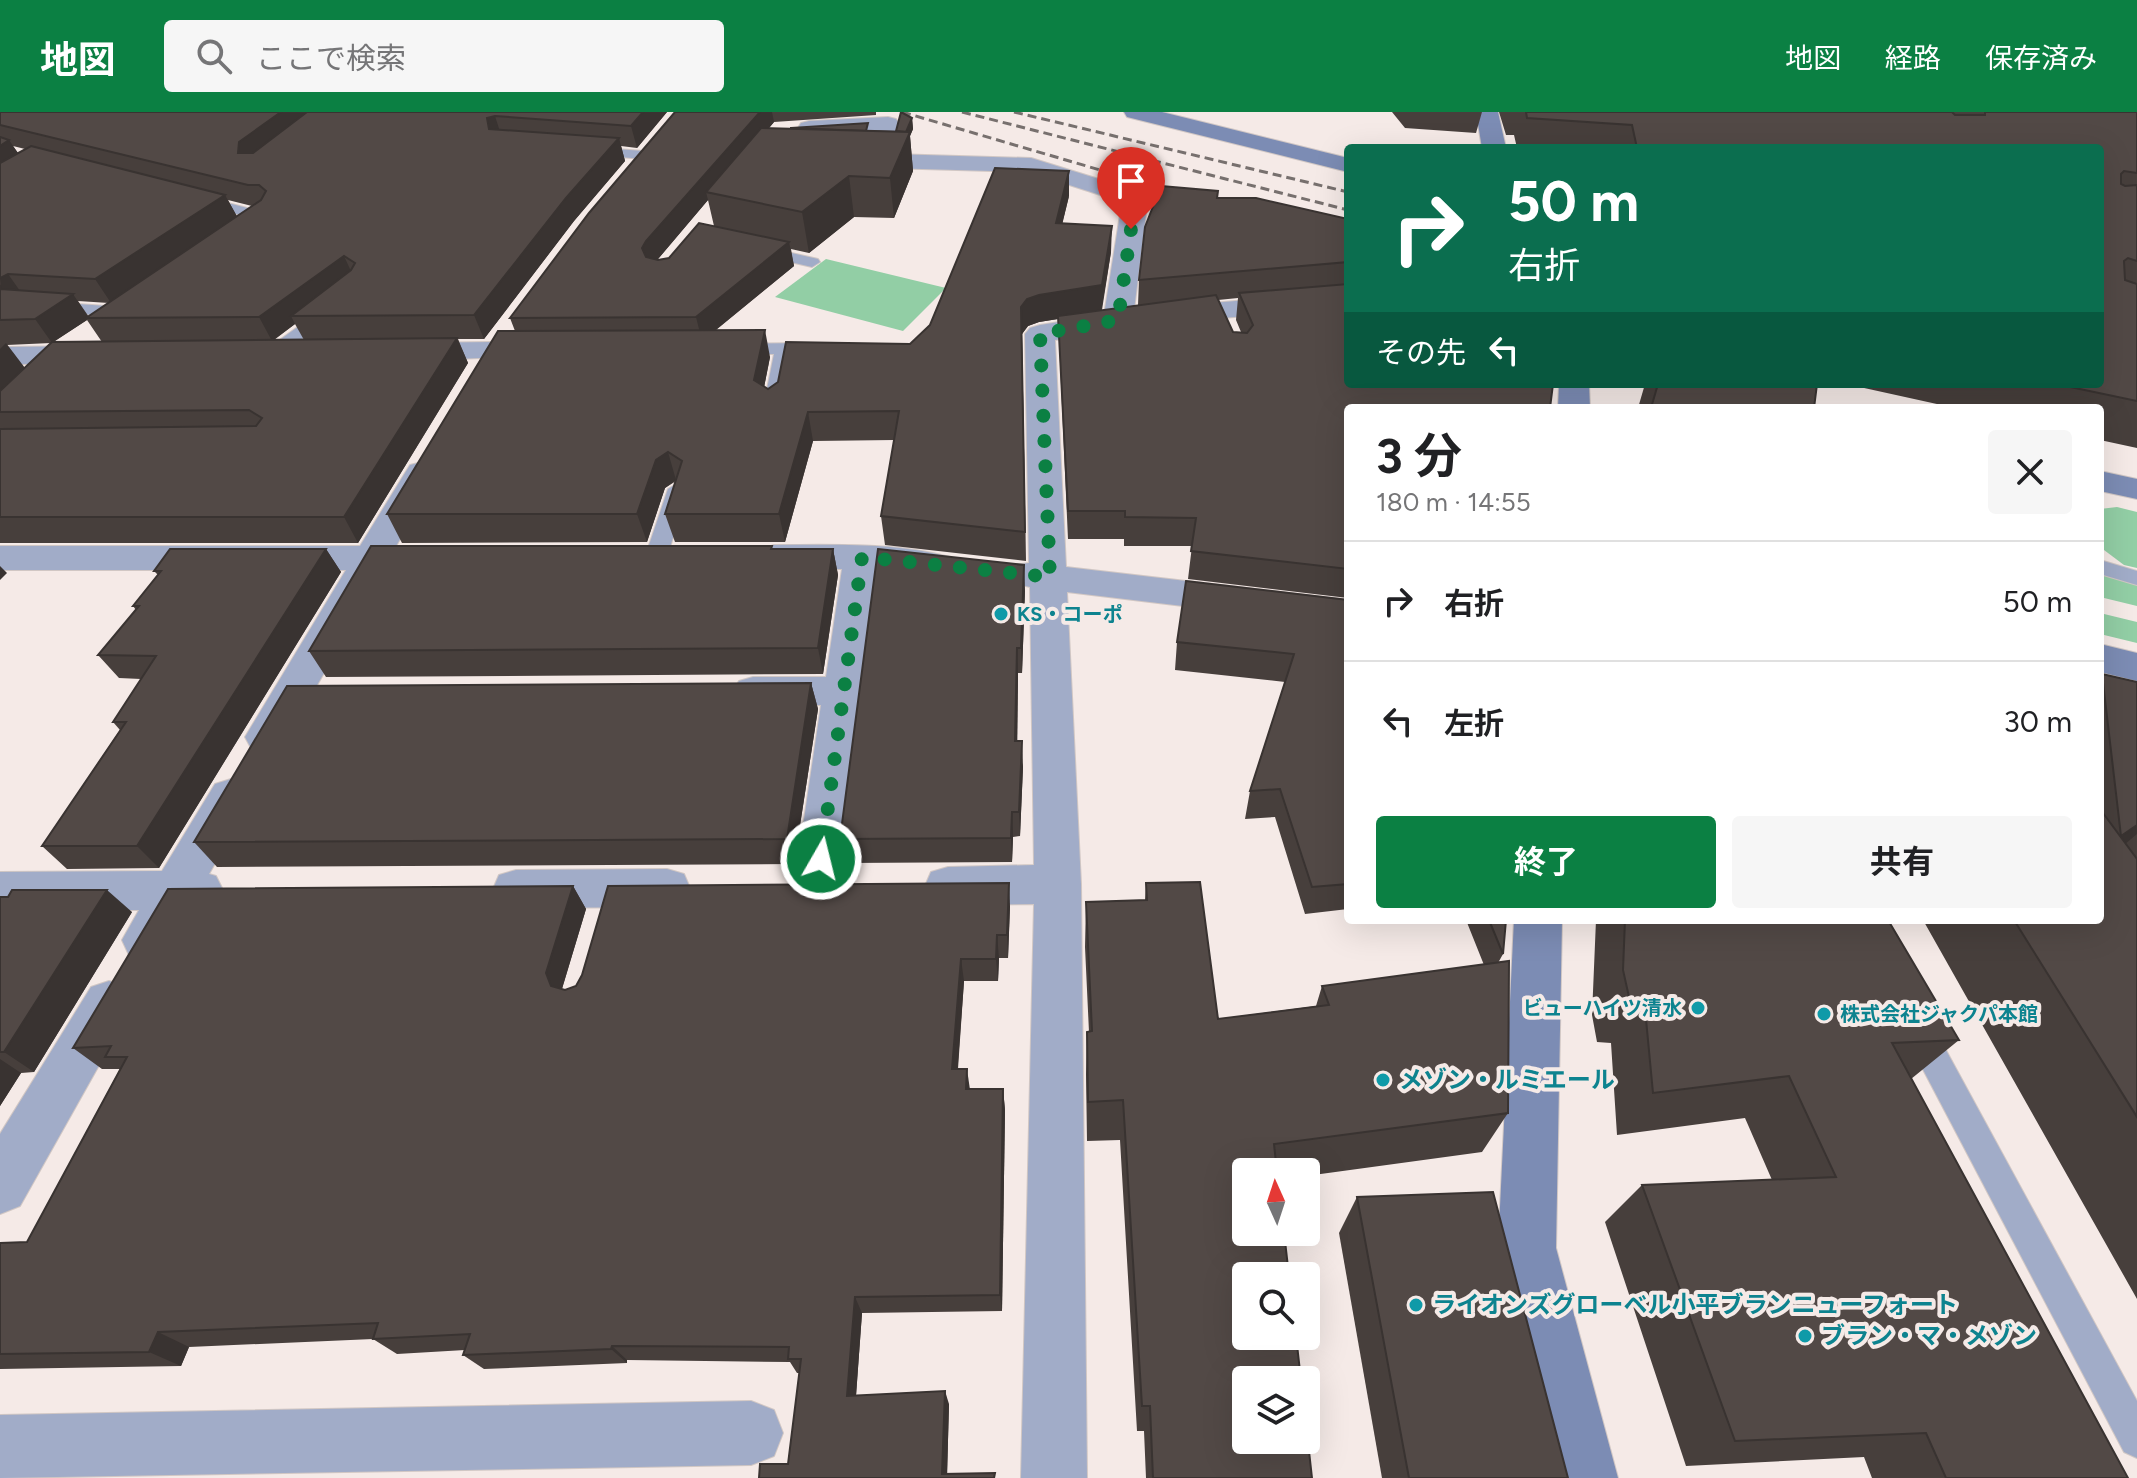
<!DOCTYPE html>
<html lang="ja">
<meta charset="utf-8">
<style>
:root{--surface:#fff;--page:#f6f6f6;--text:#202124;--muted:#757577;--line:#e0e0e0;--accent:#0b8043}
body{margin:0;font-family:Figtree,"Noto Sans JP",sans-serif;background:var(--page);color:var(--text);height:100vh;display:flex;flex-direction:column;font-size:30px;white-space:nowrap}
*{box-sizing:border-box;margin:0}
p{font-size:26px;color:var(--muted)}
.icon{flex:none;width:44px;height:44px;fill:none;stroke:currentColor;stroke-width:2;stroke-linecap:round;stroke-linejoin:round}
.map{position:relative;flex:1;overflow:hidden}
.drawer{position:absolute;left:1344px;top:292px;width:760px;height:520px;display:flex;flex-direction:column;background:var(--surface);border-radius:8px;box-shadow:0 8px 32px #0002}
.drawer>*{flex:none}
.banner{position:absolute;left:1344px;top:32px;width:760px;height:244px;border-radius:8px;box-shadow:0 8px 32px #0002;background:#0b6e4f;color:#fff;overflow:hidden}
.needle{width:52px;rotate:357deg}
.tools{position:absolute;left:1232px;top:1046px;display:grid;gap:16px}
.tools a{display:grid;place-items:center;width:88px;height:88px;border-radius:8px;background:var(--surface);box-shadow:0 8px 32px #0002;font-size:40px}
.pin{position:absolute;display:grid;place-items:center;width:68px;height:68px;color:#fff;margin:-82px -34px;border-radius:50% 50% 50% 0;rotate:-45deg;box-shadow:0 0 8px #0007}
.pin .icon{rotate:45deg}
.me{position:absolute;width:88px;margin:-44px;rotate:8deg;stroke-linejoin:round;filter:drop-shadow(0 0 6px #0008)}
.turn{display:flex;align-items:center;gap:28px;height:168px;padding:0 32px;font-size:36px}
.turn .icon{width:104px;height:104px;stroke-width:2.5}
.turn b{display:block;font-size:56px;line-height:68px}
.then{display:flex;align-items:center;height:76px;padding:0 32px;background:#0003;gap:16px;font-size:30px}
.round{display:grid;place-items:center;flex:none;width:84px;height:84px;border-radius:8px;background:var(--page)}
.head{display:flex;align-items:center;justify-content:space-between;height:136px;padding:0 32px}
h1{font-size:48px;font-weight:700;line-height:60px}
.button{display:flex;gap:16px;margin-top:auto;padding:16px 32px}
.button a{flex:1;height:92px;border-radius:8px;background:var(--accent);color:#fff;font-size:32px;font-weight:700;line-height:92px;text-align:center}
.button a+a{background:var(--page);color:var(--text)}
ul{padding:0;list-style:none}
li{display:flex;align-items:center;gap:24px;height:120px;padding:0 32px;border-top:2px solid var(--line)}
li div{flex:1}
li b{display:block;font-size:30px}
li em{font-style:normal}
header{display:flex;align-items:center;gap:48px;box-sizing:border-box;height:112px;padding:0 40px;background:var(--accent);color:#fff}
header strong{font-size:38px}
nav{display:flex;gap:44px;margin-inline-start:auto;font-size:28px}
.search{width:560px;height:72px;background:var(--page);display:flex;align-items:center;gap:20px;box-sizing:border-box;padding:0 28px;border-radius:8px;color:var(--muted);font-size:30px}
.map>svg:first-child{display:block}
.green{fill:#92cea5}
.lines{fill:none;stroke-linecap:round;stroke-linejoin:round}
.lane-casing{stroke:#d1c7c4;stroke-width:2}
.street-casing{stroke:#d1c7c4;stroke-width:2}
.secondary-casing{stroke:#d1c7c4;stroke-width:2}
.lane{fill:#a1acc8;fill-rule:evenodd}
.street{fill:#a1acc8;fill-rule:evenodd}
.secondary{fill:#7c8cb4;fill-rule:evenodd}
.rail{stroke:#77706e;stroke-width:3;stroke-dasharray:9 5;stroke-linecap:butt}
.wall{fill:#473f3c;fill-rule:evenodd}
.shaded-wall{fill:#393331}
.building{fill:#524946;stroke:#393331;stroke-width:2}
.route{stroke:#0b8043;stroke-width:14;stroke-dasharray:0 25.2}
.culture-dot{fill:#0f9aa8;stroke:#f5eae7;stroke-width:3}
.labels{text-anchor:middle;stroke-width:8;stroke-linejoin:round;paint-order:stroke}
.culture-label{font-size:20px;font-weight:bold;fill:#0d838f;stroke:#f5eae7;text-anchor:start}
.near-culture-label{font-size:24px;font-weight:bold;fill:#0d838f;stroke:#f5eae7;text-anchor:start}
</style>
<header>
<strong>地図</strong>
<div class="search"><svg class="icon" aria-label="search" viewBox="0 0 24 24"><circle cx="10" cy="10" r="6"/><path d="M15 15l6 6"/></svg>ここで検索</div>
<nav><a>地図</a><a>経路</a><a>保存済み</a></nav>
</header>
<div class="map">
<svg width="2137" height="1366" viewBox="0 0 2137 1366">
<rect width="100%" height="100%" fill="#f5eae7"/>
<g class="green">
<path d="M826,147L946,176L903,219L775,185Z"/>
<path d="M2117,395L2137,400V456L2124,453L2100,435V397Z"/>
<path d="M2100,462L2137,471V494L2100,485Z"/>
<path d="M2100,501L2137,510V531L2100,522Z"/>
</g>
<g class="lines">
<g class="lane-casing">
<g id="lane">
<path d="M590,35L643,39L650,43L643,47L585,42V36Z"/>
<path d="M201,84L267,101L270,104L262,109L196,91V85Z"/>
<path d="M761,134L818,147L820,150L812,155L755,142L753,139Z"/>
<path d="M49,190L121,195L129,200L121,205L43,199L41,195L43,191Z"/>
<path d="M327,194L335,199L333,203L279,245H267L264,241L267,237Z"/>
<path d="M808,231L817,236L808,241L792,242L781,297L772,303L763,297L774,242H734L725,237L734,232Z"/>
<path d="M678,371L688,377L667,445L656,452L648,450L645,445L668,377Z"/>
<path d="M2100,448L2137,459V473L2100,462Z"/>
<path d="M1918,903L1929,907L2137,1289V1346L2124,1340L1907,927L1903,917L1907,907Z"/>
</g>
</g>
<g class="street-casing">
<g id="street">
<path d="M888,5L896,7L899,12L891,42L1031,46L1144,81L1148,86L1134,198L1348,179V195L1165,211L1055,228L1066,455L1348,488V514L1067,480L1081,772L1087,1366H1021L1034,792L948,793L931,788L925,774L931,760L948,755L1034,753L1030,475L1008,470L1002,462L1008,454L1029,451L1025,222L1030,216L1040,213L1104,203L1122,90L1029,60L852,55L844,53L840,48L844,43L867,41L874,20L809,23L801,21L798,16L801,11L809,9Z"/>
<path d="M494,230L505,233L509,239L505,245L405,249L394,246L390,240L394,234L405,231Z"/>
<path d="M96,234L107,237L111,243L107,249L0,253V235Z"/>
<path d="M422,350L434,353L439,360L396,434L435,438L440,446L435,454L422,458H383L281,636L266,640L251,636L245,625L346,458H0V434H360L410,353Z"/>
<path d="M774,433C832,433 894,430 950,445L955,453L950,461L937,465L879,458L840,775L834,789L817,794L800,789L794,775L821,593H753L739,589L733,579L739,569L753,565H826L842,457H774L761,453L756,445L761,437Z"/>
<path d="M231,667L247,672L253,684L209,762L216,764L223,778L216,792L189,797L163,843L146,849L129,843L122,828L139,798H0V760L162,759L215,672Z"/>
<path d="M667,757L684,762L690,776L684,790L667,795L516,796L499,791L493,777L499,763L516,758Z"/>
<path d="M109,869L127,875L134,891L20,1094L0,1102V1022L91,875Z"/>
<path d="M751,1289L774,1298L783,1321L774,1344L751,1353L0,1366V1303Z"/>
</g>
</g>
<g class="secondary-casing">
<g id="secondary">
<path d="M1124,0H1162L1348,46V60L1127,5Z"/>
<path d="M1476,0H1498L1506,36H1482Z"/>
<path d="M1559,272H1589L1590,296H1558Z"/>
<path d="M2100,359L2137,367V387L2100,379Z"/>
<path d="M2100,532L2137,541V569L2100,560Z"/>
<path d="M1514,808H1562L1556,1136L1618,1366H1552L1498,1136Z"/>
</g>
</g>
<use href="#lane" class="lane"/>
<use href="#street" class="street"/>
<use href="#secondary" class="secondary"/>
<g class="rail">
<path d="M902,0L1182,82"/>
<path d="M962,0L1348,98"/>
<path d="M1014,0L1348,80"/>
</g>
</g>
<g class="wall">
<path d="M0,0H667L637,36L621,34L625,49L574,109L484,227H458L468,251L358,431H0ZM13,34L25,37L18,41ZM228,88L252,94L237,105ZM78,189L109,191L89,205ZM87,208L102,230H53ZM295,212L304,228H274ZM51,231L24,256L7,233Z"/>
<path d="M675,0H876V3L774,10L769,16L896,19L912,6L913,17L910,24L913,59L894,106L854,105L809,141L791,137L794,154L716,218L770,245L764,275L768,277L910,232L1069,84L1062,112L1111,140L1102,198L1138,193L1139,168L1217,86L1348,107V486L1188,467L1192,434H1124V427H1068L1058,207L1039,210L1028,214L1022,222L1026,449L885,433L881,404L894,328L813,329L785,430H675L665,402L676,369L665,376L647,430L402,431L387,402L515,219L510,206ZM708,88L714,114L669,146L657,148ZM1238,186L1236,208L1241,220H1233L1218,188Z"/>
<path d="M1392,0H1482L1476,21L1405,16Z"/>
<path d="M1499,0H2137V336L2100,328V296H1955L1846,272H2100V36H1517L1514,23H1506Z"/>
<path d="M1645,272H1817L1814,296H1638Z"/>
<path d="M772,434V437H833L838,463L823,562L326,565L309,539Z"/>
<path d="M326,437L341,460L159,756L67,757L42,734L120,618L113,610L141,567L119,566L98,543L136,498L133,494L158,463L154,459Z"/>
<path d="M1025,478L1022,561H1018L1017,629L1023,655L1020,724L1013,725L1012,750L846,751L840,727Z"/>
<path d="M1348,488V797L1305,802L1275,705L1245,707L1250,679L1285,570L1175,558L1177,530Z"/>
<path d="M2102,562L2137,570V1187L1923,808H2100V564Z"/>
<path d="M811,571L818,597L794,752L217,755L194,730Z"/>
<path d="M1146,771L1218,907L1316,894L1322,874L1484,853L1466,808H1506L1503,842L1498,851L1508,1001L1482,1040L1306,1064V1060H1246L1312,1366H1146L1144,1319H1137L1120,1028L1087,1029L1086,962L1087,920H1089L1085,835L1086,790L1145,788Z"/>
<path d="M573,774L586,797L562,877L565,878L1010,794L1008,846H999L998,869H964L958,957L970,977H1003L1005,998L1002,1199L862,1201L856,1284L949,1292L947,1362L996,1366L788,1352L799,1261H797L790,1250L627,1248V1251L484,1257L463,1243L465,1238L397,1242L373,1227L189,1235L181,1254L0,1257V1131L27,1130L120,957H102L73,936Z"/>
<path d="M0,785L132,800L34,960L21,961L0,994Z"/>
<path d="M1596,808H1888L1959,928L1911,967L2128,1366H1872L1864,1345L1686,1354L1605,1110L1642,1073L1772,1068L1745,1006L1617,1023L1611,931L1597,930L1592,903Z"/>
<path d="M1357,1085L1568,1366H1382L1339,1121Z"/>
</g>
<g class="shaded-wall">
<path d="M281,0H320L250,63L238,41L239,30Z"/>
<path d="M643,0H667L637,36L631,14Z"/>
<path d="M760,0H772L774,10L713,82L706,80L708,88L648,159L642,136L646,129Z"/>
<path d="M495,4L502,26L489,17L487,6Z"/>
<path d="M912,6L913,17L910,24L913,59L894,106L890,66L903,28Z"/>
<path d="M619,26L625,49L574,109L484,227L474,203L566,86Z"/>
<path d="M9,28L24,50L0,65V34Z"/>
<path d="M1069,59V84L1056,138V111Z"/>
<path d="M849,64L854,105L809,141L802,100Z"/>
<path d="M225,83L238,106L111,191L95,167Z"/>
<path d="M1112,114L1111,140L1101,200L1039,210L1028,214L1022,222L1026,449L1021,195L1027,187Z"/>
<path d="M789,130L794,154L702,229L696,205Z"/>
<path d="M344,144L355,168L291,204L295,212L272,229L259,205Z"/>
<path d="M8,162L25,186L1,177L0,166Z"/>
<path d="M73,182L89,206H86L87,208L52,231L35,207Z"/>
<path d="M765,218L770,245L760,296L754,268Z"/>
<path d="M457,226L468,251L358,431L344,405Z"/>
<path d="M6,231L25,256L0,280V237Z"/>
<path d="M808,300L813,329L785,430L779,402Z"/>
<path d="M668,340L676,368L665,376L647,430L637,402L656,348Z"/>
<path d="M326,437L341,460L159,756L137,734Z"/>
<path d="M833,437L838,463L823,562L818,536Z"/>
<path d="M1024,453L1025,478L1022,561L1021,536Z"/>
<path d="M0,454L7,461L0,468Z"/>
<path d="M1017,536L1018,561L1017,655L1015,629Z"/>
<path d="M811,571L818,597L794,752L787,727Z"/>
<path d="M1022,629L1023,655L1020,724L1019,700Z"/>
<path d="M1012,700L1013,725L1012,750L1011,726Z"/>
<path d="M2137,713V722L2118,738L2100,751L2121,724Z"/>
<path d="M1009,771L1010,794L1008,846L1007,823Z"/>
<path d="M573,774L586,797L560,883L551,874L546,861Z"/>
<path d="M107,778L132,800L34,960L4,940Z"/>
<path d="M997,823L999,846L998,869L996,847Z"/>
<path d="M961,847L964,869L956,978L952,957Z"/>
<path d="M0,947L21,961L0,994Z"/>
<path d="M967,957L970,978L966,977Z"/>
<path d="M1003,977L1005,998L1002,1199L1000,1183Z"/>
<path d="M855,1185L862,1201L855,1297L847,1284Z"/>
<path d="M158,1220L189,1235L181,1254L149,1240Z"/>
<path d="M612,1234L627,1248V1251L611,1237Z"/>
<path d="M945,1279L949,1292L947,1366L942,1362Z"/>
</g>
<g class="building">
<path d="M0,0H281L239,30L238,41H253L307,0H643L631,14L495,4L487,6L489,17L619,26L566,86L474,203L291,204L351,158L355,151L344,144L259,205L86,206L261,88L266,79L259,73H248L0,13Z"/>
<path d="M675,0H760L646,129L642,136L646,145L658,148L669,146L699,111L789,130L696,205L510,206L589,101Z"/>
<path d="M901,0L912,6L906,20L896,19Z"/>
<path d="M1526,0H1952L1955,3H1985V0H2137V61L2124,59L2121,62V72L2125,74L2137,73V149L2128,146L2124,149L2125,168L2137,172V289L2056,272H2100V36H1637L1632,13L1527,6Z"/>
<path d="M868,11L866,19L790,16H791Z"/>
<path d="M761,16L910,20L890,66L849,64L802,100L706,80Z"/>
<path d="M0,25L9,28L0,34Z"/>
<path d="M31,34L225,83L95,167L8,162L0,166V51Z"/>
<path d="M995,56L1069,59L1056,111L1112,114L1102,173L1039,183L1027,187L1021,195L1025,420L881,404L899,299L808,300L779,402H665L682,349L668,340L656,348L637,402H387L498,219L765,218L754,268L768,277L778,270L786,230L910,232L930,213Z"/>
<path d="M1161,74L1218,79L1217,86H1256L1348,107V150L1139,168L1145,115Z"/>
<path d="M1348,172V272H1553L1550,296H1348V457L1191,439L1196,406L1125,405V399H1068L1058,204L1216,183L1233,220L1247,221L1253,213L1239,181Z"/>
<path d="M0,173L1,177L73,182L35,207L0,208Z"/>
<path d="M457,226L344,405H0V317L256,314L262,306L249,298L0,300V279L52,230Z"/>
<path d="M1658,272H1817L1814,296H1651Z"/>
<path d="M371,434H772L771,437H833L818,536L309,539Z"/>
<path d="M170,437H326L137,734H42L126,610H113L156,544L98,543L139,494H133L161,459H154Z"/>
<path d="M878,437L1024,453L1021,536H1017L1015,629H1022L1019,700H1012L1011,726L840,727Z"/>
<path d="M1186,469L1348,488V772L1312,775L1280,677L1250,679L1294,542L1177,530Z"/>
<path d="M2102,562L2137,570V713L2121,724Z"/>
<path d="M811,571L787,727L194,730L287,574Z"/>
<path d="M2100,697L2137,747V1005L2014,808H2100Z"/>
<path d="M1200,770L1218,907L1329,893L1322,874L1509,849L1508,1001L1274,1032L1277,1060H1246V1120H1284L1289,1164H1246V1224H1296L1301,1268H1246V1328H1306V1312L1312,1366H1153L1150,1294H1142L1123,988L1088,990L1087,920L1092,919L1086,790L1147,788L1146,771Z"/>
<path d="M1009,771L1007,823H997L996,847H961L952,957H967L966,977H1003L1000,1183L855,1185L847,1284L945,1279L942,1362L995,1361L994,1366H759L760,1352H788L801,1247H788L789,1235L612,1234L611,1237L463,1243L470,1222L373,1227L378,1211L158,1220L149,1240L0,1242V1131L27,1130L127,945H105L111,934L73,936L168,777L573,774L546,861L551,874L565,878L576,874L582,863L608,774Z"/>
<path d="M12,778H107L4,940H0V785H8Z"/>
<path d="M1489,808H1506L1503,842Z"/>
<path d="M1625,808H1888L1959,928L1892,931L2128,1366H1946L1926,1321L1735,1329L1642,1073L1836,1065L1789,964L1653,981L1644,886L1629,885L1623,858Z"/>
<path d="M1493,1080L1568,1366H1409L1357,1085Z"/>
</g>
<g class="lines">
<path class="route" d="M821,747L862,445L1050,465L1040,222L1118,208L1131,117"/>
</g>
<g class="culture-dot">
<circle cx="1001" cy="502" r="8"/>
<circle cx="1698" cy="896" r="8"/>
<circle cx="1824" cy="902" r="8"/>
<circle cx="1383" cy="968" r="8"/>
<circle cx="1416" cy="1193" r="8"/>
<circle cx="1805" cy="1224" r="8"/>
</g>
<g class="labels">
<g class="culture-label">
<text x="1017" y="509">KS・コーポ</text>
<text x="1682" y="903" text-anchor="end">ビューハイツ清水</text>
<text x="1840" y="909">株式会社ジャクパ本館</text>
</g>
<g class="near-culture-label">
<text x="1399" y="976">メゾン・ルミエール</text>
<text x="1432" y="1201">ライオンズグローベル小平ブランニューフォート</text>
<text x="1821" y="1232">ブラン・マ・メゾン</text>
</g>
</g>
</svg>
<div class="tools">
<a><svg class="needle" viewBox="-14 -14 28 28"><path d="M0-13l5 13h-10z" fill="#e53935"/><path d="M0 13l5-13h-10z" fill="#757577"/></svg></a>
<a><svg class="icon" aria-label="search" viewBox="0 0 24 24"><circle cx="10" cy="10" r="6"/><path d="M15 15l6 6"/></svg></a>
<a><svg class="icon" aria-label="layers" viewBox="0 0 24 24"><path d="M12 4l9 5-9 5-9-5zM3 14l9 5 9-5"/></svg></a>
</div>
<div class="pin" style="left:1131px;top:117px;background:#d93025"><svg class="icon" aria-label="arrive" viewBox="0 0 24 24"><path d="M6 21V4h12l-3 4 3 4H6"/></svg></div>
<svg class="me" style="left:821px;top:747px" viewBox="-20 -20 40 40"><circle r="17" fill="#0b8043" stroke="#fff" stroke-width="3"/><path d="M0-11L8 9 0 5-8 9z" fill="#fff"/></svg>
<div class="banner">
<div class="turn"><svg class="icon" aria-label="right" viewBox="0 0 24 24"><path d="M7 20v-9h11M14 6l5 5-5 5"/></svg><div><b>50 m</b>右折</div></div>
<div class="then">その先<svg class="icon" aria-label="left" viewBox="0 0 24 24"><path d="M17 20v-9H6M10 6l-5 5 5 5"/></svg></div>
</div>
<section class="drawer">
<div class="head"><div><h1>3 分</h1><p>180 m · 14:55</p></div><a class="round"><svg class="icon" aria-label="close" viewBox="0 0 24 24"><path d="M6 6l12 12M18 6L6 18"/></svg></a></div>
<ul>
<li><svg class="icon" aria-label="right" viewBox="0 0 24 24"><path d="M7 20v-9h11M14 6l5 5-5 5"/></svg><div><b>右折</b></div><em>50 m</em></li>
<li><svg class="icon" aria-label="left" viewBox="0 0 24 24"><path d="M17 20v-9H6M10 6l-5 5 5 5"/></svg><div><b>左折</b></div><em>30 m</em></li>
</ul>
<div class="button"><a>終了</a><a>共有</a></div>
</section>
</div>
